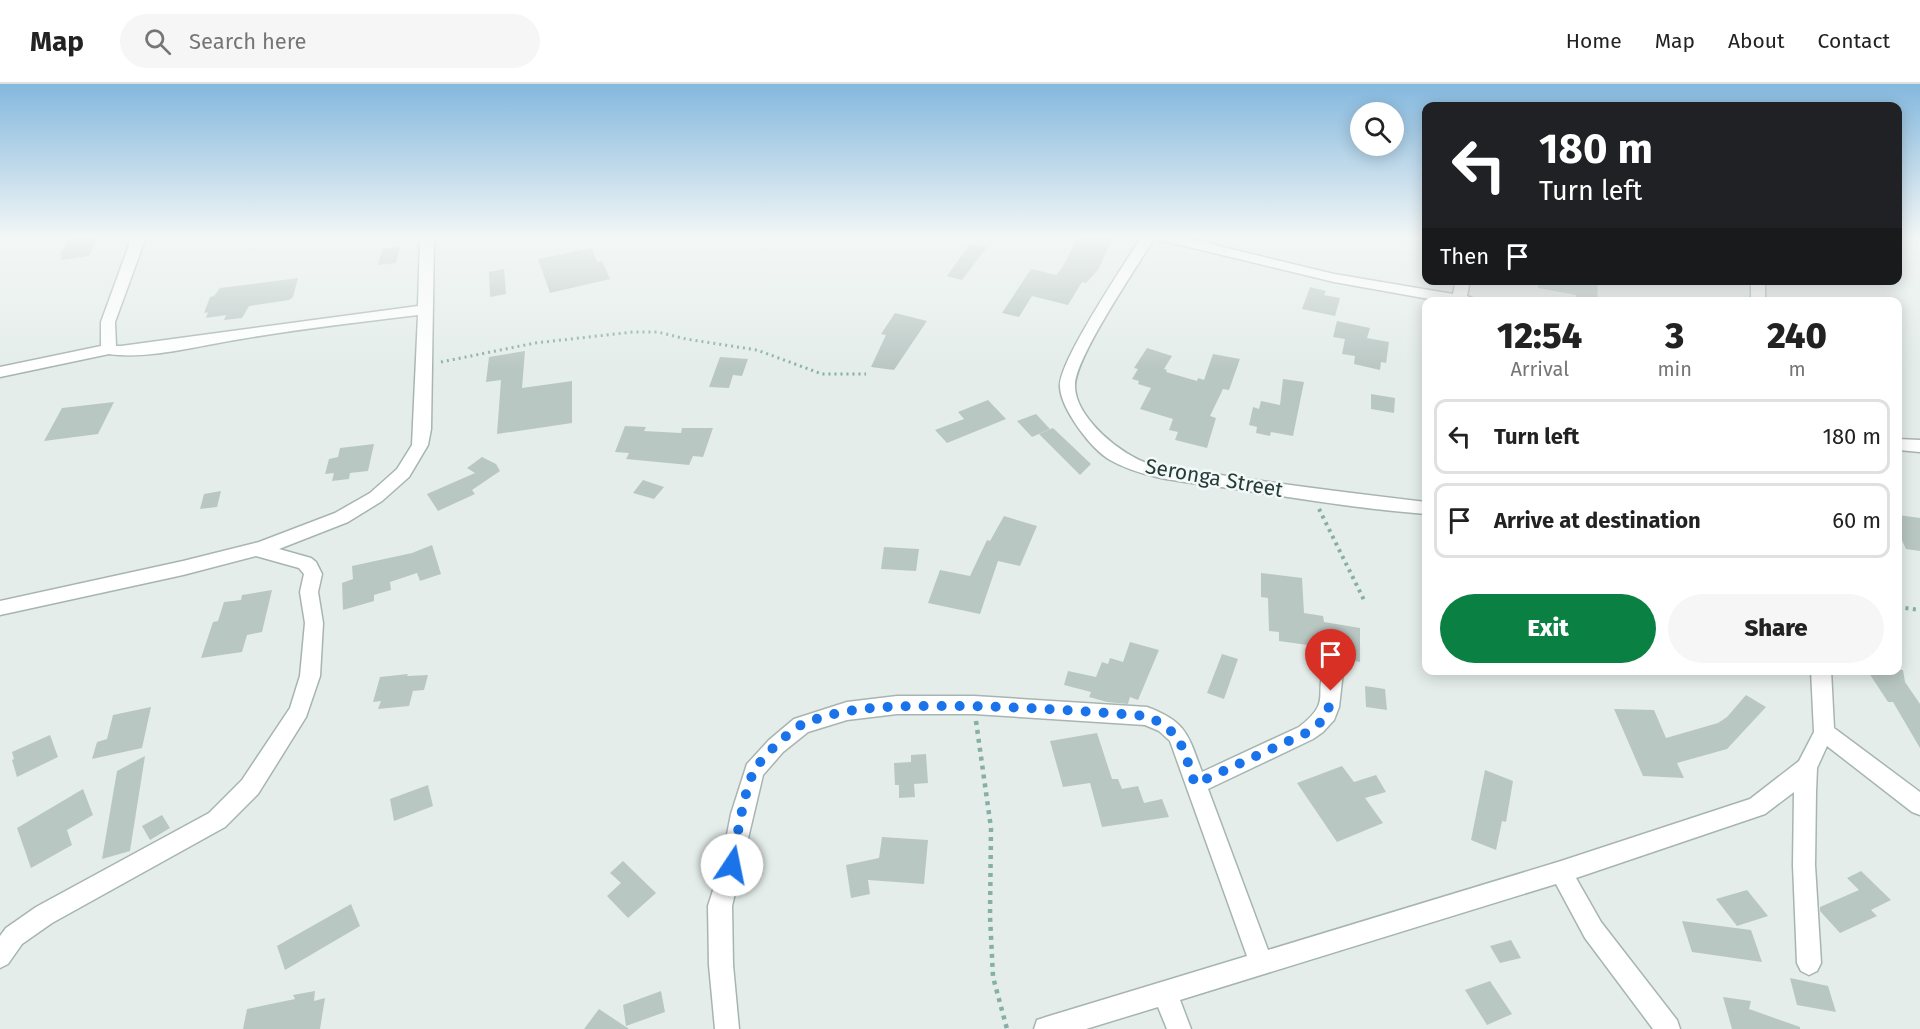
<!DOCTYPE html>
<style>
:root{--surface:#fff;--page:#f6f6f6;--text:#222;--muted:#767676;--line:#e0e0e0;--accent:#0b8043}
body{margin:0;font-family:"Fira Sans",sans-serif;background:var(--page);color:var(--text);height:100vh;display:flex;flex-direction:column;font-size:22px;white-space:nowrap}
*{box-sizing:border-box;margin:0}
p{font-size:20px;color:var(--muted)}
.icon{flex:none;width:33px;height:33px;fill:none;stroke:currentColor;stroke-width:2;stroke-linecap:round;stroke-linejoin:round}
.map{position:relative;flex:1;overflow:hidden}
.drawer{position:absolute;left:1422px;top:213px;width:480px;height:378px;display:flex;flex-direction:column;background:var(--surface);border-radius:12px;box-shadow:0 3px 15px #0003}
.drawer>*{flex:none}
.guide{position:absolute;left:1422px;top:18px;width:480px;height:183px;border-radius:12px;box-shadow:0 3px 15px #0003;background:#202124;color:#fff;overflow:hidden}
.controls{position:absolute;left:1350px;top:18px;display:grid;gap:12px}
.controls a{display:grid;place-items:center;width:54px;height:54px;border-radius:50%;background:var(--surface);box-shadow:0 3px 15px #0003;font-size:30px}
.pin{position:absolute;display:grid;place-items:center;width:51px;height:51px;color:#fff;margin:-62px -26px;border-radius:50% 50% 50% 0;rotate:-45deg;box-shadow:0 0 6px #0007}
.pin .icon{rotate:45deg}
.me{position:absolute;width:66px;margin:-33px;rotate:11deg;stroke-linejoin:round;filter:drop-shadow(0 0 4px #0008)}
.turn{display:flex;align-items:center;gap:21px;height:126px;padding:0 18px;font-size:27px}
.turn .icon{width:78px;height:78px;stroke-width:2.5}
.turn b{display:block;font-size:42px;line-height:51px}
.then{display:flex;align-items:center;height:57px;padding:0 18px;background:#0003;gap:12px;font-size:22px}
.eta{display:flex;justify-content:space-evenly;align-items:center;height:102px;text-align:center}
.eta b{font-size:36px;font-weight:800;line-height:42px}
.primary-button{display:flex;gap:12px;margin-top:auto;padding:12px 18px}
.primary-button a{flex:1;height:69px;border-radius:36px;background:var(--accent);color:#fff;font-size:24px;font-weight:800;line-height:69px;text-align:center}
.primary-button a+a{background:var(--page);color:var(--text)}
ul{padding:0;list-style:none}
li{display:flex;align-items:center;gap:18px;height:75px;margin:0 12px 9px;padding:0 6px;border:3px solid var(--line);border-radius:12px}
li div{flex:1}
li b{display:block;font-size:22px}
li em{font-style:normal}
header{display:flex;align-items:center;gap:36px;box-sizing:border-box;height:84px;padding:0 30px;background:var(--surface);border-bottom:2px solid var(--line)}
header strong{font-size:28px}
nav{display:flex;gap:33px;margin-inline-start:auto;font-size:21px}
.search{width:420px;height:54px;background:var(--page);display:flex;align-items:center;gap:15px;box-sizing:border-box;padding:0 21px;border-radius:33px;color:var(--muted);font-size:22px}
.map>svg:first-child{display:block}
.building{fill:#b9c7c3}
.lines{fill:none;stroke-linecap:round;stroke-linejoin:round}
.street-casing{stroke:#a7b5b1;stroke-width:3}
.path-far2{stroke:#86afa6;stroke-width:3;stroke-dasharray:2 4;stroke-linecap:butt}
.path-far1{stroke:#86afa6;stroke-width:4;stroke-dasharray:3 4.5;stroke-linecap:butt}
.path{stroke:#86afa6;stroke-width:4.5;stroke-dasharray:4 5;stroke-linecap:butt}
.street{fill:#fff;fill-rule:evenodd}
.route{stroke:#1a73e8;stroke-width:10;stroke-dasharray:0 18}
.labels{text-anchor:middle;stroke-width:5;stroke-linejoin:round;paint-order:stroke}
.street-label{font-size:21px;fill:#243d39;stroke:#f4f9f7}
</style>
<header>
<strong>Map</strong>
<div class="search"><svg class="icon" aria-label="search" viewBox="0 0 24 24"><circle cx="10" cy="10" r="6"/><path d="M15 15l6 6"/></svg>Search here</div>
<nav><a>Home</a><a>Map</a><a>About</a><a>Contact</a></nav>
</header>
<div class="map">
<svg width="1920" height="945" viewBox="0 0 1920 945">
<rect width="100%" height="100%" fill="#e4edea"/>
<g class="building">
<path d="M99,153L89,172L60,176L62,171L59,172L69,155Z"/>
<path d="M1078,153H1113L1098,186L1086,199L1082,198L1068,221L1032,212L1019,233L1002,229L1031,185L1056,191L1062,184Z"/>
<path d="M970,160L987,163L962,196L947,192Z"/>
<path d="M400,163L396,179L378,181L382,165Z"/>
<path d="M592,164L597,178L602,177L610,195L550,209L538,175Z"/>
<path d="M504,185L506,210L490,213L489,188Z"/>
<path d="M298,194L293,213L289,216L249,222L242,234L224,236L226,231L206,234L208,228L204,229L210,213L214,212L220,204Z"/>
<path d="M1539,196H1598L1597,218L1575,215L1576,211L1538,204Z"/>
<path d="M1310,203L1326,207L1324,211L1340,214L1335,232L1302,225Z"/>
<path d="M895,229L927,237L894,286L871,283L886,251L881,250Z"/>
<path d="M1337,237L1370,244L1367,254L1389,258L1386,279L1381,278L1380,286L1354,280L1355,272L1342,270L1345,255L1333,253Z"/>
<path d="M1147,264L1172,272L1164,285L1167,286L1166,288L1197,297L1198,294L1204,296L1213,270L1240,275L1229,306L1223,305L1210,332L1216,334L1207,364L1175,356L1178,348L1169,346L1173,335L1140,325L1151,304L1138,300L1139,297L1132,295L1138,285L1134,284Z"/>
<path d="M525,267L522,304L572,297V339L497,350L501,296L486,298L489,273Z"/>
<path d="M720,273L748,275L742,292L733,291L729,304L709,303Z"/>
<path d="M1283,295L1304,298L1293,352L1271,348L1270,352L1256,349L1257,343L1249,341L1253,323L1259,325L1261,317L1280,321Z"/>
<path d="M1371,310L1395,314L1394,329L1371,325Z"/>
<path d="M988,316L1006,335L947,359L935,346L964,335L958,328Z"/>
<path d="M114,318L98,350L44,357L62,324Z"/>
<path d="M1036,330L1050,345L1032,353L1017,337Z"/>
<path d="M625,342L646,343L644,347L681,349L682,344H713L703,373L693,372L689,381L626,375L629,369L615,368Z"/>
<path d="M1053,344L1091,380L1080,391L1039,350Z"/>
<path d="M374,360L368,387L350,389L349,395L332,397L334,389L325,390L329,375L338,373L340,364Z"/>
<path d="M482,373L496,380L500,387L472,406L475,410L438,427L427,410L475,389L467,384Z"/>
<path d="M643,396L664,403L654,415L633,409Z"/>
<path d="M221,407L217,423L200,425L204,410Z"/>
<path d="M1898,431L1920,434V467L1906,465L1898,448Z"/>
<path d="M1004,432L1037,442L1020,482L998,477L980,530L928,519L940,486L970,492L987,456L990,457Z"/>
<path d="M432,461L441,490L420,497L417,489L390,498L391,506L374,511V517L343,526L342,499L353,495L352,482L412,469Z"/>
<path d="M884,463L919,465L916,487L881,485Z"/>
<path d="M1261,489L1302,494L1304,529L1323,532L1324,538L1360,544V578L1329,573V564L1279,557V548L1269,547L1268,514L1261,513Z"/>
<path d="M272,506L262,548L247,551L242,568L201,574L213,538L218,537L224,518L241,516L242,511Z"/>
<path d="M1130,558L1159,566L1138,616L1130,613L1128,620L1107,618L1089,613L1091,608L1064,601L1068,587L1096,593L1102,578L1108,580L1110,574L1123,578Z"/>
<path d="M1222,570L1238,575L1224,615L1207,609Z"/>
<path d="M1867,586H1903L1905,598L1920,620V664L1893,618H1888Z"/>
<path d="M408,590L407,592L428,591L424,606L413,607L409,622L378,625L381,617L373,618L380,593Z"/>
<path d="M1365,602L1385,605L1387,626L1366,623Z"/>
<path d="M1746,611L1766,623L1727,665L1677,679L1684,694L1643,692L1614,625L1654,626L1666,654L1718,639L1727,633Z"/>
<path d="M151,623L142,664L92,675L97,658L107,655L113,631Z"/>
<path d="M1097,649L1112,695H1118L1122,705L1138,702L1144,719L1162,715L1169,733L1102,743L1090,699L1063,703L1050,657Z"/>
<path d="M50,651L58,673L17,693L12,676L14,675L12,668Z"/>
<path d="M926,670L928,699L914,700L915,713L899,714V701H895L894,679L911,678V671Z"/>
<path d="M145,672L130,767L102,775L117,687Z"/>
<path d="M1342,682L1354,698L1376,691L1386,708L1365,714L1383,739L1337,758L1297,699Z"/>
<path d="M1485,686L1513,697L1506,738L1502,737L1496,766L1471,756Z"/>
<path d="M428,701L433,722L394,737L390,715Z"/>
<path d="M83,705L93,731L67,746L72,761L31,784L17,744Z"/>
<path d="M162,731L170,744L150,756L142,742Z"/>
<path d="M882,753L928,756L924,800L868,796L870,810L851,814L846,781L879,774Z"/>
<path d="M623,777L656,809L628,834L607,812L621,799L610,789Z"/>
<path d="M1861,787L1891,816L1871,826L1877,832L1840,849L1820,827V823L1859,806L1847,794Z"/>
<path d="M1747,806L1768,832L1737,842L1716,815Z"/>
<path d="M351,820L360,842L285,886L277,862Z"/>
<path d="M1682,837L1751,846L1762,878L1692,868Z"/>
<path d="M1511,856L1521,874L1500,879L1490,862Z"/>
<path d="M1790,894L1828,902L1836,928L1797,921Z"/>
<path d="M1490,897L1512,930L1487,941L1465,906Z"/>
<path d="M315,907L314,917L325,914L320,945H243L247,925L295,915L293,911Z"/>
<path d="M661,907L665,928L626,942L623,921Z"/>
<path d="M1723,913L1751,917L1749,925L1800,943V945H1732Z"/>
<path d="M599,925L629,945H584Z"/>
</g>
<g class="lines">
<g class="street-casing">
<g id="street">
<path d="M132,153H146L115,238L116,262H121L418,222L420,153H434L431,345L428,361L409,393L382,417L348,438L279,465L311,474L316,478L322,490L318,508L323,539L320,592L306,633L258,710L225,743L52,839L22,860L8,880L0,884V852L6,844L36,823L209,729L242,696L290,624L300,592L305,539L300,508L304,490L299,484L256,472L183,491L0,531V517L183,477L259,458L335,429L370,409L397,385L412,361L418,231C359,238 300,245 241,255C201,261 149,276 109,270L0,293V283L101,262V238Z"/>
<path d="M1141,153H1155C1137,183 1076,272 1075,301C1074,333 1122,372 1150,380C1174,386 1201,388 1227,392C1293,402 1359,410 1426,418V430C1360,425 1294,414 1229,404C1189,398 1146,396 1110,376C1091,365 1061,325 1060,303C1058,278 1125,180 1141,153Z"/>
<path d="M1158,153H1182L1334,190L1453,210L1456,196H1470L1467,212L1481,218H1446L1334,198L1160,156Z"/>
<rect x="1751" y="196" width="14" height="22"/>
<path d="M1898,355L1920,356V368L1898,366Z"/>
<path d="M1333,580L1340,582L1343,588L1339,623L1334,636L1323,648L1313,655L1208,705L1268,866L1561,777L1750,715L1799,677L1814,648L1811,586H1831L1834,644L1920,708V731L1912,728L1827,662L1817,684L1816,708L1815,781L1821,879L1817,887L1809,891L1801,887L1797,879L1793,781L1794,708L1765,730L1576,794L1601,838L1677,936L1680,945H1653L1585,854L1556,800L1180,916L1191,945H1167L1158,923L1086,945H1034L1037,936L1046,933L1247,872L1170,657L1159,647L1145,641L974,630H897L847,636L808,648L783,668L763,691L732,822L733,881L739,945H715L709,881L708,822L721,781L731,730L747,680L769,656L794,635L847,618L897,612H974L1147,623C1187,638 1188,651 1202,688L1299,643C1334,616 1312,611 1326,582Z"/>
</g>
</g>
<g class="path-far2">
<path d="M1899,153L1920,159"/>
<path d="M441,278L535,259L633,248H658L686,255L757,266L822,290H866"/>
</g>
<g class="path-far1">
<path d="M1319,425L1364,516"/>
<path d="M1898,523L1920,526"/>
</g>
<path class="path" d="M976,637L991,744L990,832L993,893L1007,945"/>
<use href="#street" class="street"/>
</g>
<linearGradient id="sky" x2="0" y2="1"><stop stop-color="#84b8de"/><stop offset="0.54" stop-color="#f3f7f6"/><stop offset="1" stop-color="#f3f7f6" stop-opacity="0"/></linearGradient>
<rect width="1920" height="285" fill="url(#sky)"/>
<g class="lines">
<path class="route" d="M732,781C737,755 743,710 754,687C760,675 790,646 803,640C849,621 898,622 947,622C1014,622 1081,627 1147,632C1184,649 1182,664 1195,700L1306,649C1326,636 1329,631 1331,607"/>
</g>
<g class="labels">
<g class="street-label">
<text transform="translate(1214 394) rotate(10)" y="7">Seronga Street</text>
</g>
</g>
</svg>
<div class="controls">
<a><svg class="icon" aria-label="search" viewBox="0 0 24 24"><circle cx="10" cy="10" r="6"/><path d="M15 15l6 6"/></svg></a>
</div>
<div class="pin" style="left:1331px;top:607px;background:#d93025"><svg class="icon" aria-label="arrive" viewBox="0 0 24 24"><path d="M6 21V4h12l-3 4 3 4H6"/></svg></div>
<svg class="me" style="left:732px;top:781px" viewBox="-20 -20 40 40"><circle r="19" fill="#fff"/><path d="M0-13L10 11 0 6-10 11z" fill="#1a73e8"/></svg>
<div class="guide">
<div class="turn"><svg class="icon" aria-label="left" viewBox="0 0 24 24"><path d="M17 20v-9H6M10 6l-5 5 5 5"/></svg><div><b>180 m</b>Turn left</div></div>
<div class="then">Then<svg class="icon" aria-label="arrive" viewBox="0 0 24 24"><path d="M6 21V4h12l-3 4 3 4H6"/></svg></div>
</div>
<section class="drawer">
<div class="eta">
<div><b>12:54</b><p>Arrival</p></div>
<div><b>3</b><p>min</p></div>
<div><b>240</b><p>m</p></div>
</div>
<ul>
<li><svg class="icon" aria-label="left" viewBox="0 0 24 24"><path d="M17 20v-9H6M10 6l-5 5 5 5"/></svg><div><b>Turn left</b></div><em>180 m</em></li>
<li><svg class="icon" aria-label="arrive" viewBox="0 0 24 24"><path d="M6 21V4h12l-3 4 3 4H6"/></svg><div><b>Arrive at destination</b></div><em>60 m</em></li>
</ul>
<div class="primary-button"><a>Exit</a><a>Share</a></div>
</section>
</div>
